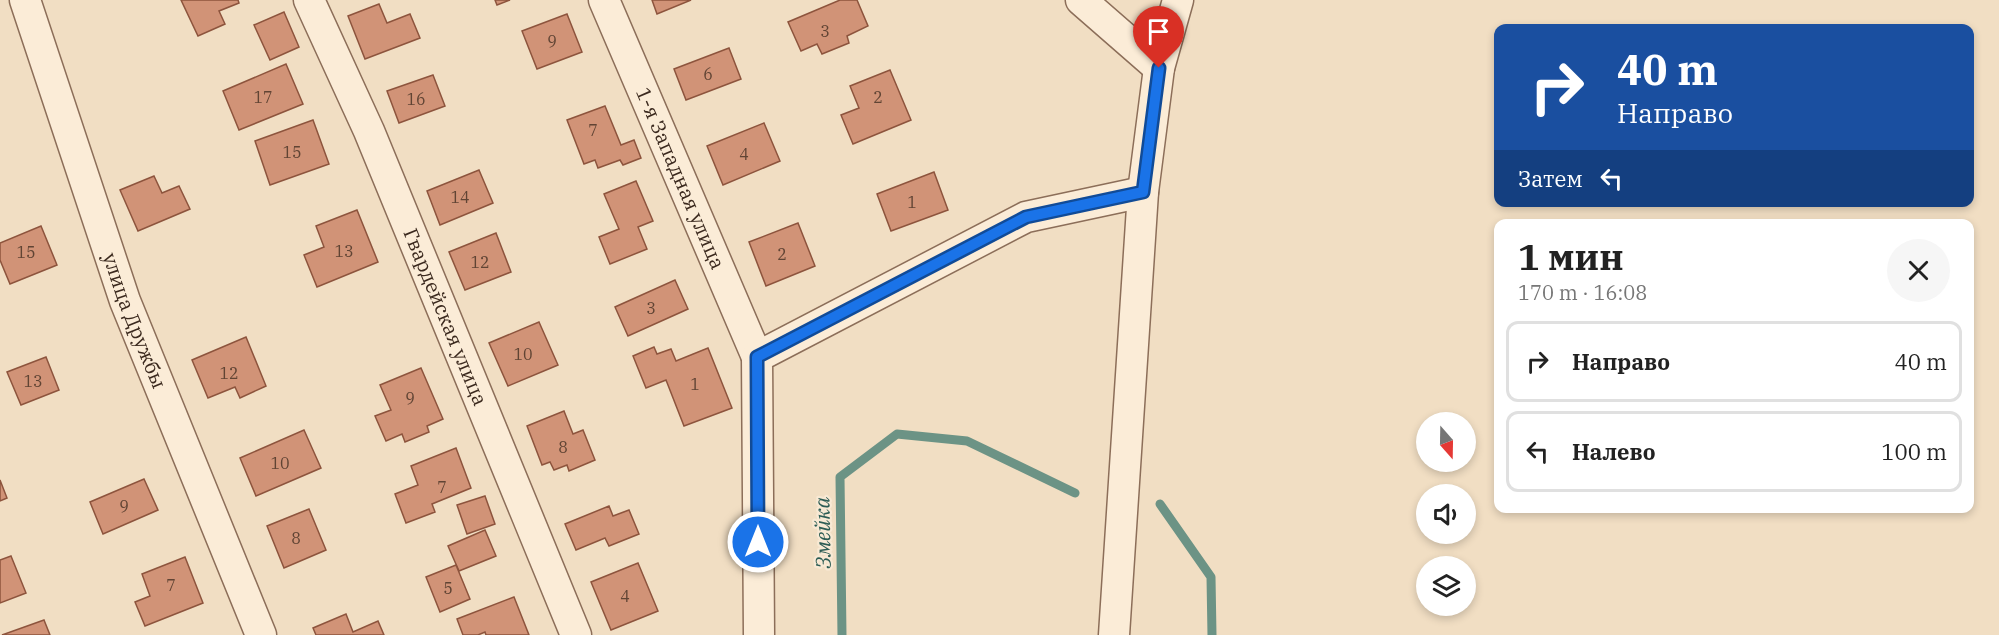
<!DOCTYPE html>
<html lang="ru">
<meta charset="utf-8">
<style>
:root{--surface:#fff;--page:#f6f6f6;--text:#222;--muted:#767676;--line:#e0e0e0}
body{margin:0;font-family:"IBM Plex Serif",serif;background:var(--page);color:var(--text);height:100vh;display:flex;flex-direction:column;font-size:22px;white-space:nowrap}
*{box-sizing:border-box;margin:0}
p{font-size:20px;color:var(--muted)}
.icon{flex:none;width:33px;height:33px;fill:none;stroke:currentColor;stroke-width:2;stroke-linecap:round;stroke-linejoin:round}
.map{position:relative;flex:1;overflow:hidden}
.panel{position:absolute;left:1494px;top:219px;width:480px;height:294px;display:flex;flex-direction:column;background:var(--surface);border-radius:12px;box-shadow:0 3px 9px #0003}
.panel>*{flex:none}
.banner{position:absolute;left:1494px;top:24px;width:480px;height:183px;border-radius:12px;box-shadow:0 3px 9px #0003;background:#1a4fa0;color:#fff;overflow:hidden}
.needle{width:39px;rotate:160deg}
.fabs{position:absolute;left:1416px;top:412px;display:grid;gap:12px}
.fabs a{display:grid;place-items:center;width:60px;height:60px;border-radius:50%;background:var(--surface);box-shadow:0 3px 9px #0003;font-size:30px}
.pin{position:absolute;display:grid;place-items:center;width:51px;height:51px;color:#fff;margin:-62px -26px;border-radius:50% 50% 50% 0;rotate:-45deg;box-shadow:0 0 6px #0007}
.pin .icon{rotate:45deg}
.me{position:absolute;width:66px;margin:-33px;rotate:0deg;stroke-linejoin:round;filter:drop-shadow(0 0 4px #0008)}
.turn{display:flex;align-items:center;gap:21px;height:126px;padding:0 24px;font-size:27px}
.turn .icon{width:78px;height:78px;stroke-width:2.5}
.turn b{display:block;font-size:42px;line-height:51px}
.then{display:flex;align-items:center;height:57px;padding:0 24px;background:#0003;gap:12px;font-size:22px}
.round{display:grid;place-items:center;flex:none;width:63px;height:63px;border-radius:32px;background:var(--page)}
.head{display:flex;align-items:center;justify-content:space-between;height:102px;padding:0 24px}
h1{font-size:36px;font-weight:700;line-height:45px}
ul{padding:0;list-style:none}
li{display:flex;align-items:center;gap:18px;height:81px;margin:0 12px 9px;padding:0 12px;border:3px solid var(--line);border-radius:12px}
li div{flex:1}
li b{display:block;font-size:22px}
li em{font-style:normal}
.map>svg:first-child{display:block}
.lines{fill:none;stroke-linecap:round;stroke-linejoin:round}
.stream{stroke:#6c9385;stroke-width:9}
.building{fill:#d19377;stroke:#8d543d;stroke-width:1.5}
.minor-casing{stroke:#8c6e59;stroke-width:33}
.minor{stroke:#fbecd7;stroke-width:30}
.route-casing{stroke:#114b97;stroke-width:15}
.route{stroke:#1a73e8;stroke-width:10}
.labels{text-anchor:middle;stroke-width:4.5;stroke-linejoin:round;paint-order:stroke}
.number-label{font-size:16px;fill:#604434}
.street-label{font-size:20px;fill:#3b291e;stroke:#f8e9d4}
.water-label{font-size:21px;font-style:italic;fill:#2c5c54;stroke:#f8e9d4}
</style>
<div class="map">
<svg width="1999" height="635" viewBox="0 0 1999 635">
<rect width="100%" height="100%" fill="#f1dec3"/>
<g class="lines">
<g class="stream">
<path d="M1160,504L1211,577L1212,635"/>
<path d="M842,635L840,477L897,434L967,441L1075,493"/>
</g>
</g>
<g class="building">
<path d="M181,0H238L239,3L219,11L225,24L198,36Z"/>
<path d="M495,0H510L497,5Z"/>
<path d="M652,0H691L657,14Z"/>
<path d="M840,0H857L868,26L847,36L849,43L822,54L817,44L801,51L788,22Z"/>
<path d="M379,4L387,23L410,14L420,38L365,59L348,16Z"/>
<path d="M284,12L299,47L270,60L254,25Z"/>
<path d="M567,14L582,52L537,69L522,31Z"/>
<path d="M729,48L741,79L686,100L674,69Z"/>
<path d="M286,64L303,104L239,130L223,91Z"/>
<path d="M890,70L911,120L853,144L841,115L859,108L850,86Z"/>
<path d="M433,75L445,106L399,123L387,91Z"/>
<path d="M605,106L621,145L634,140L641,158L623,165L620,160L598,168L595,160L584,164L567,120Z"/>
<path d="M313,120L329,164L270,185L255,141Z"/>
<path d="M764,123L780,161L723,185L707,146Z"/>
<path d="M479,170L493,203L440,225L427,191Z"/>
<path d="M934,172L948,210L891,231L877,194Z"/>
<path d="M154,176L162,193L179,186L190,209L138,231L120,190Z"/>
<path d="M636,181L653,221L638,227L647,249L610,264L599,237L619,229L604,194Z"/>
<path d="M357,210L378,262L317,287L304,255L324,247L316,226Z"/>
<path d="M798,223L815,266L766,286L749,242Z"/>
<path d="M41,226L57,265L10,284L0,260V243Z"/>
<path d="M496,233L511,272L465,290L449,252Z"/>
<path d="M675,280L688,309L628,336L615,307Z"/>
<path d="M539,322L558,365L508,386L489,343Z"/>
<path d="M246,337L266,386L240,398L235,387L208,398L192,360Z"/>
<path d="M654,347L657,354L671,349L676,361L708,348L732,408L684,426L666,380L646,388L633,356Z"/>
<path d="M46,357L59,390L21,405L7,372Z"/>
<path d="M421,368L443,419L427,426L429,432L405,442L402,434L386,441L375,416L391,410L380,385Z"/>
<path d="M564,411L573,434L583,430L595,460L569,471L567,465L554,470L550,462L542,465L527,426Z"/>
<path d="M304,430L321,468L256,496L240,458Z"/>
<path d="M456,448L471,488L432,504L435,512L406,523L395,494L418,485L411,466Z"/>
<path d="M144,479L158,510L103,534L90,502Z"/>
<path d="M0,480L7,498L0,501Z"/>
<path d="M485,496L495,524L467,534L457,505Z"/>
<path d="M609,506L613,516L629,510L639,534L609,546L605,538L576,550L565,524Z"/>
<path d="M309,509L326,550L284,568L267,526Z"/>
<path d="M485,530L496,556L459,571L448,546Z"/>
<path d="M11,556L26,593L0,603V560Z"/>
<path d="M185,557L203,603L145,626L135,602L150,596L142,574Z"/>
<path d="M638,563L658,611L611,630L591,582Z"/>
<path d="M456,565L470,599L440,612L426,577Z"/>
<path d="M514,597L529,635H486L485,632L478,635H463L457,619Z"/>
<path d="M346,614L353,632L378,621L384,635H316L313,628Z"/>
<path d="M44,620L50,635H2Z"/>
</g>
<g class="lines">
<g class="minor-casing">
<g id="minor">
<path id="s1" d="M25,0L125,301L261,635"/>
<path id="s2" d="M309,0L369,131L576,635"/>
<path id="s3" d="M604,0L757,357"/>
<path d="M1081,0L1159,68"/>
<path d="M759,635L757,357L1026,217L1143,192"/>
<path d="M1114,635L1143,192L1159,68L1178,0"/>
</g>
</g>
<use href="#minor" class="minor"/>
</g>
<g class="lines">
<g class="route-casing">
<path id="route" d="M758,542L757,357L1026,217L1143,192L1159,68"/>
</g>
<use href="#route" class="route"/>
</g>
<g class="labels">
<g class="number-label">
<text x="825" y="37">3</text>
<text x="552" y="47">9</text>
<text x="708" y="80">6</text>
<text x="263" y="103">17</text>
<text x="878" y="103">2</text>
<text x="416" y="105">16</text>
<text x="593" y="136">7</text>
<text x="292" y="158">15</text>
<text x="744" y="160">4</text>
<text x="460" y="203">14</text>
<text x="912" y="208">1</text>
<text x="344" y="257">13</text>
<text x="26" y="258">15</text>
<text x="782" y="260">2</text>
<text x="480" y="268">12</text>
<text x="651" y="314">3</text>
<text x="523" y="360">10</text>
<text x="229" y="379">12</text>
<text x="33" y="387">13</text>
<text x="695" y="390">1</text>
<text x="410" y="404">9</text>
<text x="563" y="453">8</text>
<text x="280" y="469">10</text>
<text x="442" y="493">7</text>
<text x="124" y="512">9</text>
<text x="296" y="544">8</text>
<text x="171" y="591">7</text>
<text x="448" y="594">5</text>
<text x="625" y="602">4</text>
</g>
<g class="street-label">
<text dy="7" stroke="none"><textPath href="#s3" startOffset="194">1-я Западная улица</textPath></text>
<text dy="7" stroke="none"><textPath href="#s2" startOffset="345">Гвардейская улица</textPath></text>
<text dy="7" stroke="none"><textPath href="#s1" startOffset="339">улица Дружбы</textPath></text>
</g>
<g class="water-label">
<text transform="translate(823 533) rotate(-91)" y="7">Змейка</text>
</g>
</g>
</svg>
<div class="fabs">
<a><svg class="needle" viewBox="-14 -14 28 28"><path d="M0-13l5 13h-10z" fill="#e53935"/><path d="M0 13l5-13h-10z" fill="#767676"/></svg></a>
<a><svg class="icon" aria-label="sound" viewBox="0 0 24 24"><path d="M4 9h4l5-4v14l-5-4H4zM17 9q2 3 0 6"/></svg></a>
<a><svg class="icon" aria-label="layers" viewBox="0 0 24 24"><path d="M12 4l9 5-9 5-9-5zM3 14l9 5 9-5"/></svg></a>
</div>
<div class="pin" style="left:1159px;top:68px;background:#d93025"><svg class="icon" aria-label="arrive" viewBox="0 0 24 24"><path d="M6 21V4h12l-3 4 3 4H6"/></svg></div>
<svg class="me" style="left:758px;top:542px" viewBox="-20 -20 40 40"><circle r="17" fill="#1a73e8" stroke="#fff" stroke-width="3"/><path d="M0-11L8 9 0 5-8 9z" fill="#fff"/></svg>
<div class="banner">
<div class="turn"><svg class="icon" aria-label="right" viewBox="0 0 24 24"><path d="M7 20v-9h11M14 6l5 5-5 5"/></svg><div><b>40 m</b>Направо</div></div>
<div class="then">Затем<svg class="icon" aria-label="left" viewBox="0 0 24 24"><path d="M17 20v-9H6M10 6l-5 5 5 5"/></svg></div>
</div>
<section class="panel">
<div class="head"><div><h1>1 мин</h1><p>170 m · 16:08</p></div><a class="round"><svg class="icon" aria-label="close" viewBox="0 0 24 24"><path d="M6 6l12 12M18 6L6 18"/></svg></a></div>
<ul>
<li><svg class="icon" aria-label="right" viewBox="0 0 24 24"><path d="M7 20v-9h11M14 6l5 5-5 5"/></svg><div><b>Направо</b></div><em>40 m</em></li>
<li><svg class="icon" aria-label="left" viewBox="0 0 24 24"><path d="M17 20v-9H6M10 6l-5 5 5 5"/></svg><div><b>Налево</b></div><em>100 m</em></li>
</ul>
</section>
</div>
